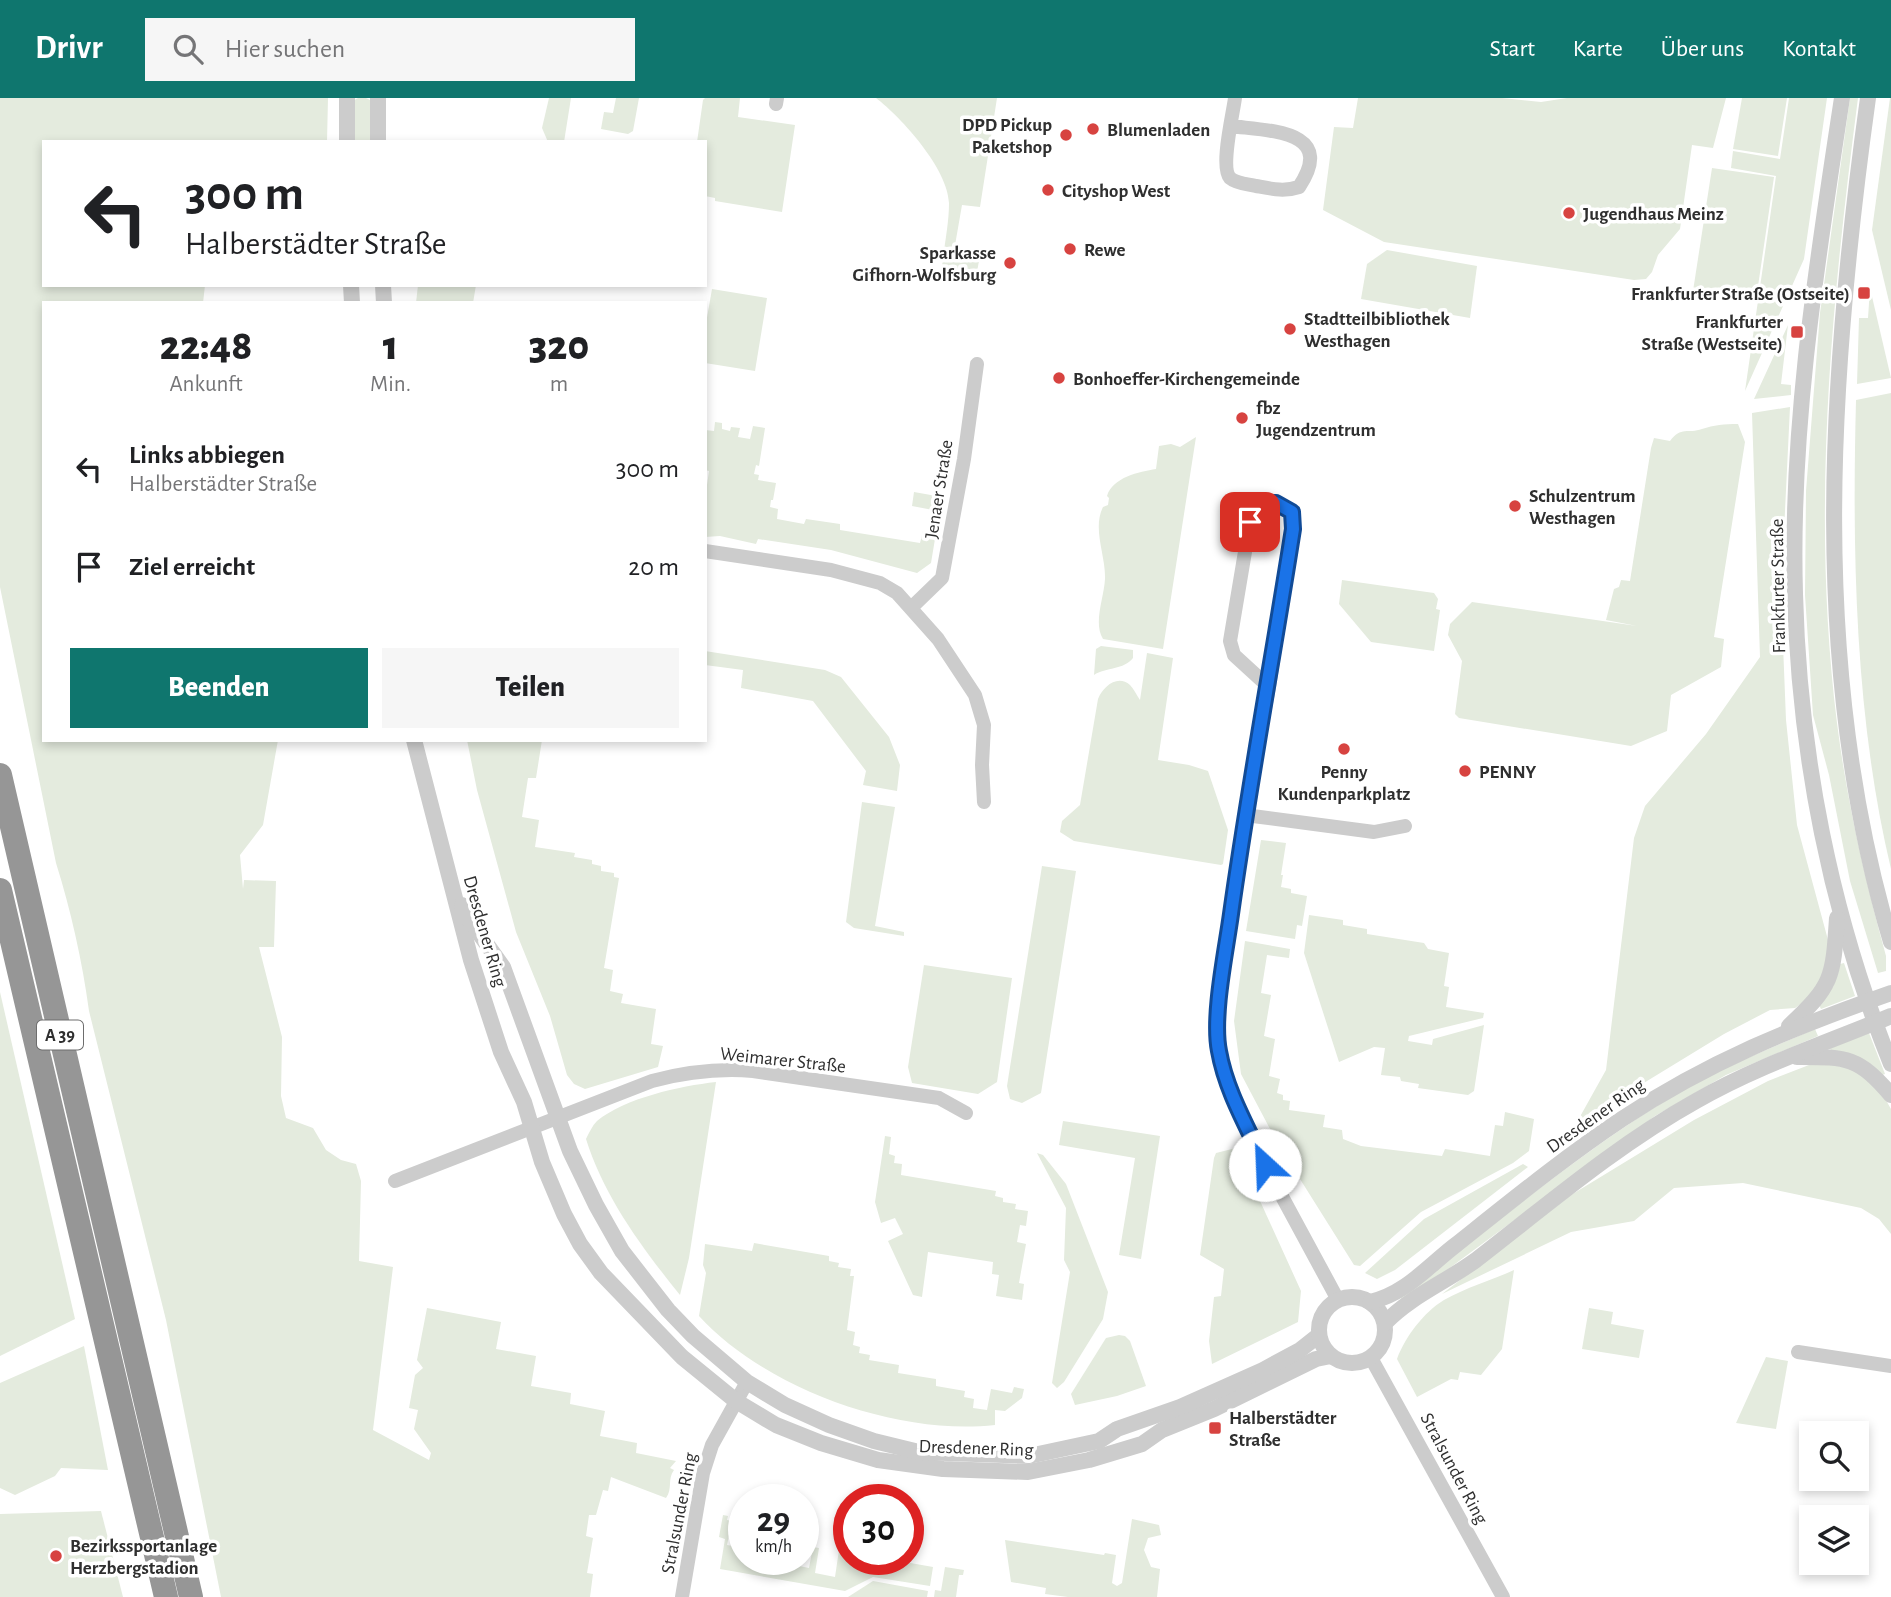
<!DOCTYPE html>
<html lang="de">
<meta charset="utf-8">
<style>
:root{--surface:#fff;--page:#f6f6f6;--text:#202124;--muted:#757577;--accent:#0f766e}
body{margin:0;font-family:"Alegreya Sans",sans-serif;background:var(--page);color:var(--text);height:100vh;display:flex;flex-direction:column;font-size:26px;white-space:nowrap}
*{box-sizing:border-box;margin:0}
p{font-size:23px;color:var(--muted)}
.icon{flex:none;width:38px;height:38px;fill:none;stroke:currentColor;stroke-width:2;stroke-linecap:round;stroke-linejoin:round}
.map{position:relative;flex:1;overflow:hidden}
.side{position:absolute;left:42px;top:203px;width:665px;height:441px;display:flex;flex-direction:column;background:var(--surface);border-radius:0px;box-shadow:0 4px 10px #0003}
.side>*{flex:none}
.banner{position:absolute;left:42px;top:42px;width:665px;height:147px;border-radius:0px;box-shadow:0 4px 10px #0003;background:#fff;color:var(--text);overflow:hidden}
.tools{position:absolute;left:1799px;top:1323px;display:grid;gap:14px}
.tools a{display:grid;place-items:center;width:70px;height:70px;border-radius:0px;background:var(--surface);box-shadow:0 4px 10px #0003;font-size:35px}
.speed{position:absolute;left:728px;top:1386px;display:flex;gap:14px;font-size:35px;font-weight:700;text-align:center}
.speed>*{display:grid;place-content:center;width:91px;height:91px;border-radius:50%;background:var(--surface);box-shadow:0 4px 10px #0003;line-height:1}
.speed small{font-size:18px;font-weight:400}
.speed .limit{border:10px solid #d22;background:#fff;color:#111}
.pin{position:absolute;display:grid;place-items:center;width:60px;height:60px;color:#fff;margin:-30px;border-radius:14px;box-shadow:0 4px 10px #0006}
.me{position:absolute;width:77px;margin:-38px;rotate:335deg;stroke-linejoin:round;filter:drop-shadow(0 0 5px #0008)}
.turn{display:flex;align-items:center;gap:24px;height:147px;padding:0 28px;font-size:32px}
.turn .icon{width:91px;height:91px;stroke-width:2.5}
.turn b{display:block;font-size:49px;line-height:60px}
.eta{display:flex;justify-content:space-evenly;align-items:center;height:119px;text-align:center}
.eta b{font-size:42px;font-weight:800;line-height:49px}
.primary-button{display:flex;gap:14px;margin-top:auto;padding:14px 28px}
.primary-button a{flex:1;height:80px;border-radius:0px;background:var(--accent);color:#fff;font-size:28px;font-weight:800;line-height:80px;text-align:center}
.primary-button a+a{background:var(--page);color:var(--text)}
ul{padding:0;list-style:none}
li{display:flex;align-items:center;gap:21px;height:98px;padding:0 28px}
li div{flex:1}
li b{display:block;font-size:26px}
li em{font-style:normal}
header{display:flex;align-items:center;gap:42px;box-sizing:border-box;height:98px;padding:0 35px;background:var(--accent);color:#fff}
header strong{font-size:33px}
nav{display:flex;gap:38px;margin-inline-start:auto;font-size:24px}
.search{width:490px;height:63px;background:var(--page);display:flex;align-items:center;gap:18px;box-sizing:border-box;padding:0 24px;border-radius:0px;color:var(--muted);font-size:26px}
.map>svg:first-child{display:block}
.green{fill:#e4ebde}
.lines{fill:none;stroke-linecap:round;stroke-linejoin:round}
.minor{stroke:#ccc;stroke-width:14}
.tertiary{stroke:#ccc;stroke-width:16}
.motorway{stroke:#969696;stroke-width:24}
.route-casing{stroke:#114b97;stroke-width:18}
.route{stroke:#1a73e8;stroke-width:12}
.poi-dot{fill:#d74340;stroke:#fff;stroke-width:2.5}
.labels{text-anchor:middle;stroke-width:7;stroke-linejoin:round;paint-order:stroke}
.shield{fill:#fff;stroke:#6d6d6d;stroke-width:2}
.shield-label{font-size:18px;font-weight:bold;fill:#2f2f2f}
.poi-label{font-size:19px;font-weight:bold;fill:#2f2f2f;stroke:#fff;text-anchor:start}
.street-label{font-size:19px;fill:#2f2f2f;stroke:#fff}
</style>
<header>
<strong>Drivr</strong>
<div class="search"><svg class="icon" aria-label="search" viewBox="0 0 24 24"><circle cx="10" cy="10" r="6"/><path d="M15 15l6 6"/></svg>Hier suchen</div>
<nav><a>Start</a><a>Karte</a><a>Über uns</a><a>Kontakt</a></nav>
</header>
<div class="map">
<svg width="1891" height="1499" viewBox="0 0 1891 1499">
<rect width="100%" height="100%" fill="#fff"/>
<g class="green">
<path d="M0,0H328L327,44H44V187H205L203,205H44V642H278L263,727L240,757L243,791L244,782L276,783L274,849H259L282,939L281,998L286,1020L313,1030L326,1052L341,1062L356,1066L361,1083L359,1163L393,1169L373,1332L429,1362L431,1355L414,1331L418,1312L409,1310L415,1277L423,1270L417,1262L427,1210L501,1224L496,1251L536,1258L531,1288L571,1295L570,1306L605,1313L600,1338L637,1345L636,1355L676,1363L670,1370L674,1372C667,1381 673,1391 666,1400L611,1379L608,1393L603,1392L596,1417H589L586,1438L593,1440L587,1475L593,1476L590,1499H221L166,1222L89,913C82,862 71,813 56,765L0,489Z"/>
<path d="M358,0H366L374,4V44H351V4Z"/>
<path d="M549,0H571L564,44H548L542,30Z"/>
<path d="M616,0H639L633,33L628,36L601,31L604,14L613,15Z"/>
<path d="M705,0H740L738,19L795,27L782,114L715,103V100L705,98V44H697L703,2Z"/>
<path d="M876,0H997L980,109L962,107L954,153L980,157L977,174L942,169C944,148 949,126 949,105C948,71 902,20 876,0Z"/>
<path d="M1358,0H1502L1541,4L1567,0H1726L1713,50L1692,47L1680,131L1658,157L1652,174L1646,181L1634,182L1384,144L1323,112L1334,29L1353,30Z"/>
<path d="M1742,0H1787L1778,58L1733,51Z"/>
<path d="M1789,0H1827L1804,161L1745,293L1776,78L1731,70L1733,53L1780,61Z"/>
<path d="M1850,0H1858C1831,207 1811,416 1837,625C1847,704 1865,781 1886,858V873L1878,875L1850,783L1829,677L1813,617L1805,497L1806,393L1820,215Z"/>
<path d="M1890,0H1891V212L1872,132Z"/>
<path d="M1712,70L1774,79L1756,202L1693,193Z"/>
<path d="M1387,152L1477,168L1470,220L1361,201L1367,166Z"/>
<path d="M418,187H476L473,205H416Z"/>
<path d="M1870,190L1891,280L1857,286L1859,220H1868Z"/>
<path d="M712,191L767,200L755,273L705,265V231Z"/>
<path d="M1788,227L1781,286L1791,287V297L1754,301Z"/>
<path d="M1891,295V771C1855,620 1852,457 1856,302Z"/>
<path d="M1790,309L1781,496L1786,622L1797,727L1828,842L1826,873L1808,901L1795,910L1770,912L1724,936L1611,1005L1572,1033L1606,972L1634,740L1645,708L1706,636L1760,559L1752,315Z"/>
<path d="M715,324L722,325V331L730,333L731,329L740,330L738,339L750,341L753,328L765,330L759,368L756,367L754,376L759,377L758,382L776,385L773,402H771L770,409L778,411L777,421L804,426L806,421L840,426V432L920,445L923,433H932L933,412L912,408L914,394L942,399L931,465L917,475L831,452L758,441L756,446L720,438L705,439V401L709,373L705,372V332L714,333Z"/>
<path d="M1738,326L1745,344L1714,539L1724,541L1721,569L1671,597L1667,633L1631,648L1459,620L1455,616L1462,563L1448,537L1450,526L1472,504L1637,528L1606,522L1614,491L1619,489L1621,482L1630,483L1651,350L1654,340L1670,343C1681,328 1688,336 1702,331C1714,327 1724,326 1738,326Z"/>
<path d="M1196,339L1163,551L1103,541C1093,525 1104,500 1105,481C1106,458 1092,431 1103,409L1108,407L1109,400L1107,398C1113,379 1139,374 1156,371L1159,348L1171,346L1180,349Z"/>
<path d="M1342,482L1434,495L1438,501L1436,511L1440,512L1434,553L1371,544L1339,506Z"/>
<path d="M1101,548L1133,552V560C1124,572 1106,569 1094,577L1096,551Z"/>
<path d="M705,553L825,572L841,579L889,639L900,667L897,693L863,687L866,673L813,603L741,590L743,572L705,567Z"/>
<path d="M1147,555L1173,560L1158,662L1189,667L1208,673L1228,732L1223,766L1221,767L1074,743L1060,734L1062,723L1080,707L1098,601C1103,588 1118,576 1130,587C1134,591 1137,598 1140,602Z"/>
<path d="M467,642H542L536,680H528L522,719L539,722L535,749L575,755L574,759L592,762V766L601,768V773L614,775V779L619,780L604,870L613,872L610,893L623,896L621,905L656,911L651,946L663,948L658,969L585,991L574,986L567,977L550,918L516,834L477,692Z"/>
<path d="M862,704L895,709L875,828L904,834V838L854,830L846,824Z"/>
<path d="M1261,742L1286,745L1281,777H1283L1281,789L1291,791V795L1307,798L1302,828L1297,827L1295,841L1246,833Z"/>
<path d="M1042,768L1076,773L1041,995L1022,1005L1010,1001L1007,988Z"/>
<path d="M1309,817L1343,822V827L1367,831V836L1424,845L1428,851L1449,855L1444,888L1449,889L1446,909L1484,915L1483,920L1409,938L1408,943L1432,947L1433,941L1484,927L1474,993L1468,997L1418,990L1419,986L1401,983L1400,979L1381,977L1385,950L1374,949L1339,964L1304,855Z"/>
<path d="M1245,843L1290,851L1289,860L1267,857L1261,895L1271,897L1264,938L1275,941L1269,978L1280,981L1277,995L1283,997V1002L1290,1003L1289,1012L1325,1017L1323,1029L1342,1032L1343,1041L1361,1048L1442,1058L1445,1051L1490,1058L1495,1027L1503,1028L1505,1014L1534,1021L1529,1053L1513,1065L1421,1114L1360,1168L1354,1167L1278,1046L1241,976L1234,923Z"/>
<path d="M1844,865L1855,898L1821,911L1819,907L1833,889L1840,866Z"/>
<path d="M924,867L1012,880L997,984L978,996L912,985L908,969Z"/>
<path d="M0,894L75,1221L0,1258Z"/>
<path d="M1815,931L1818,938L1726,977L1655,1018L1428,1186L1403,1203L1399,1198C1492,1130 1580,1053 1680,994C1723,969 1769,951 1815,931Z"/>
<path d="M1869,935L1885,976L1882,977L1831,953L1830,950Z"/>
<path d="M1837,965C1865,972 1878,986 1891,1011V1136L1879,1121L1861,1110L1743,1085L1674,1090L1634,1123L1571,1134L1442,1196L1571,1097L1694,1022L1768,983L1809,967Z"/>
<path d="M716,984L689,1160L680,1197C643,1151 604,1099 586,1041C589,1035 592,1028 597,1023C625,1000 680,988 716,984Z"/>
<path d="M1063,1023L1160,1038L1141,1161L1119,1157L1135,1060L1059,1047Z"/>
<path d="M885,1038L891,1039L889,1056L895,1058L894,1065L902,1066L901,1077L996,1093L995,1098L1003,1100V1104L1016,1106L1015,1111L1028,1113L1026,1128L1020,1127L1017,1144L1026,1146L1019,1185L1024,1186L1022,1202L996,1198L999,1177L992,1176L993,1164L928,1154L922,1199L913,1197L888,1143L903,1136L895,1120L881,1125L875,1104Z"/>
<path d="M1236,1050L1301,1193L1298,1224L1212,1266L1209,1243L1214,1199L1221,1198L1224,1171L1200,1157L1214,1060L1216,1055Z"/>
<path d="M1037,1055L1043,1057L1066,1086L1108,1194L1103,1221L1064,1284L1057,1290L1052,1285L1070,1174L1064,1162L1066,1110Z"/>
<path d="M1523,1066L1528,1069L1395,1172L1377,1181L1365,1175L1424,1121Z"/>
<path d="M754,1145L829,1158V1163L839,1165L838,1169L851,1171L850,1178H854L847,1232L855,1234L853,1247L860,1249L859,1255L870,1257L869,1262L899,1267L898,1275L936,1281V1288L965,1293L964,1299L974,1301L973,1310L987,1312L991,1291L1012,1295L1014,1289L1024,1291L1022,1300L1005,1313L995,1312V1327C896,1338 766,1291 699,1218L706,1175L703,1167L705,1146L752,1153Z"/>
<path d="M1514,1172L1502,1251L1481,1277L1460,1274L1458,1282L1451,1281L1417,1299L1397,1261C1405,1239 1424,1214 1444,1202C1465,1190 1492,1182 1514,1172Z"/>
<path d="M1589,1210L1613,1214L1611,1226L1644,1232L1639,1260L1582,1251Z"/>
<path d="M1119,1237L1125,1238L1130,1243L1146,1288L1117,1298L1075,1307L1071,1296L1106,1240Z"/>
<path d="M84,1248L108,1372L61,1370L55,1378L15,1397L0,1390V1285Z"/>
<path d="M1766,1259L1788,1263L1776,1331L1736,1325Z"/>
<path d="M101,1413L123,1499H0V1416Z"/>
<path d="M723,1417L728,1418L727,1422L732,1423L727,1447L738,1449L741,1437L744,1438V1461H769L786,1465L787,1461H795L794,1467L809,1470L813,1449L819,1450L815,1475L835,1479L839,1452L849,1454V1461H888L933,1469L930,1488L873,1479L845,1493L720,1471L725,1441L719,1439Z"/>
<path d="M1132,1421L1159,1427L1161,1437L1148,1440L1144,1452L1151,1469L1160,1471L1157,1499H1068L1045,1496L1046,1490L1011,1484L1005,1442L1104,1457L1105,1455L1116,1457L1112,1485L1117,1488L1122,1485Z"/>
<path d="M945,1469L964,1472L963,1477H959L956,1499H934L935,1492L941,1493Z"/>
<path d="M873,1483L928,1493L927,1499H848Z"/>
</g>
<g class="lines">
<g class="minor">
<path d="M776,6L777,0"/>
<path d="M1231,28C1269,33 1337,32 1299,89C1284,94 1272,91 1256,88C1248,86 1237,86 1230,80C1220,69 1233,16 1235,0"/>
<path d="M705,453L831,472L880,485L897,495L938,541L975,597L984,627L982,667L984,704"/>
<path d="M912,509L942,480L964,361L977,266"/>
<path d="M1269,589L1234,557L1230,543L1250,424L1261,407L1276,406L1292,413L1293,431L1269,589L1245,717L1220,898L1218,951L1229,989L1265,1067L1338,1202"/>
<path d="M1245,717L1374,734L1405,728"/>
<path d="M395,1083L652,983C686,974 717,970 753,973L939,1000L966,1015"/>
<path d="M1798,1254L1891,1268"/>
<path d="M1371,1260L1503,1499"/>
<path d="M682,1499L703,1375L712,1347L747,1284"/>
</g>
<g class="tertiary">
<path d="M347,0V44"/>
<path d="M378,0V44"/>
<path d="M1842,0C1817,164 1790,330 1795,496C1799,656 1831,817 1891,966"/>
<path d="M1868,0C1829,279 1809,570 1891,844"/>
<path d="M351,187L352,205"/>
<path d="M383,187L384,205"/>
<path d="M414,642L471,862L501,954L524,1004L542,1064L564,1116L580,1146L601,1175L682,1259L736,1303L776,1327L821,1345L878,1362L943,1371L1028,1374L1089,1362L1142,1346L1162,1332L1214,1311L1316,1261L1331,1258"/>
<path d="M462,807L469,821L503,869L570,1053L596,1107L622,1153L668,1212L693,1238L747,1284L785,1307L829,1327L874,1343L919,1354L1029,1358L1099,1343L1117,1331L1180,1309L1263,1272L1300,1252L1319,1237"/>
<path d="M1789,928C1833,887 1833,880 1837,820"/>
<path d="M1797,959C1846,959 1858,958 1891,997"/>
<circle cx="1352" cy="1232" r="33"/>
<path d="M1370,1204C1406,1196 1429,1167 1457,1146C1511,1103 1565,1059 1622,1021C1708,964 1794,929 1891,895"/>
<path d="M1385,1225C1411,1198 1446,1184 1476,1162C1547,1107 1617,1047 1696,1003C1757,968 1826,945 1891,918"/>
</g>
<g class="motorway">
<path d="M0,677L191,1499"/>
<path d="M0,792L166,1499"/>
</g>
</g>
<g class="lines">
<g class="route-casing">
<path id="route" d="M1250,424L1261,407L1276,405L1292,414L1293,431C1273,559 1249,687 1231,816C1226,853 1212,918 1219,953C1226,993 1248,1030 1265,1067"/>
</g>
<use href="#route" class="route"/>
</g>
<g class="poi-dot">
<circle cx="1093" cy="31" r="7"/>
<circle cx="1066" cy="37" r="7"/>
<circle cx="1048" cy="92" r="7"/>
<circle cx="1569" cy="115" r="7"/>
<circle cx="1070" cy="151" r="7"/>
<circle cx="1010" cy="165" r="7"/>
<rect x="1857" y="188" width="14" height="14" rx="3.5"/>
<circle cx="1290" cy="231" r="7"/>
<rect x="1790" y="227" width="14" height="14" rx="3.5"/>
<circle cx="1059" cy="280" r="7"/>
<circle cx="1242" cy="320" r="7"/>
<circle cx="1515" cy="408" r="7"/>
<circle cx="1344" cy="651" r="7"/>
<circle cx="1465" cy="673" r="7"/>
<rect x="1208" y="1323" width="14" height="14" rx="3.5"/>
<circle cx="56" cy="1458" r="7"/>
</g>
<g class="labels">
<rect class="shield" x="37" y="922.5" width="46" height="29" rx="5"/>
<g class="shield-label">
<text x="60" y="943">A 39</text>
</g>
<g class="poi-label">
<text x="1052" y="33" text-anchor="end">DPD Pickup<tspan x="1052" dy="22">Paketshop</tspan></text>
<text x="1107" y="38">Blumenladen</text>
<text x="1062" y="99">Cityshop West</text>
<text x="1583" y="122">Jugendhaus Meinz</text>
<text x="1084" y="158">Rewe</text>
<text x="996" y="161" text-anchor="end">Sparkasse<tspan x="996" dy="22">Gifhorn-Wolfsburg</tspan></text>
<text x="1850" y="202" text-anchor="end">Frankfurter Straße (Ostseite)</text>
<text x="1304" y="227">Stadtteilbibliothek<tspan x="1304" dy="22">Westhagen</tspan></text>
<text x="1783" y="230" text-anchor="end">Frankfurter<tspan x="1783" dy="22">Straße (Westseite)</tspan></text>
<text x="1073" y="287">Bonhoeffer-Kirchengemeinde</text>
<text x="1256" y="316">fbz<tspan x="1256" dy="22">Jugendzentrum</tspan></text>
<text x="1529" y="404">Schulzentrum<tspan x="1529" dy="22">Westhagen</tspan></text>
<text x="1344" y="680" text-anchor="middle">Penny<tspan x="1344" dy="22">Kundenparkplatz</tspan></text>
<text x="1479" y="680">PENNY</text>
<text x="1229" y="1326">Halberstädter<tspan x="1229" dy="22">Straße</tspan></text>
<text x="70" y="1454">Bezirkssportanlage<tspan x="70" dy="22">Herzbergstadion</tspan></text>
</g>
<g class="street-label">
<text transform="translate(938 391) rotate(-81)" y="7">Jenaer Straße</text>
<text transform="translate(1777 488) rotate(-91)" y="7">Frankfurter Straße</text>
<text transform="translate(486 833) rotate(74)" y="7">Dresdener Ring</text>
<text transform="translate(783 961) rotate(6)" y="7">Weimarer Straße</text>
<text transform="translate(1595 1017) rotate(-35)" y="7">Dresdener Ring</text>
<text transform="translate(976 1349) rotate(2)" y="7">Dresdener Ring</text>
<text transform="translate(1455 1370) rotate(62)" y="7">Stralsunder Ring</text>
<text transform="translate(678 1415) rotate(-79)" y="7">Stralsunder Ring</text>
</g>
</g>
</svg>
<div class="tools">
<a><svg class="icon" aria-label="search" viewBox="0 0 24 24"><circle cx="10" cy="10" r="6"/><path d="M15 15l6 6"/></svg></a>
<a><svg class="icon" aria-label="layers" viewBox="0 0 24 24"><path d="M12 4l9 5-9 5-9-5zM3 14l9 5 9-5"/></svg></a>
</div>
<div class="speed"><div>29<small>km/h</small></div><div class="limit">30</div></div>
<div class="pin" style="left:1250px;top:424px;background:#d93025"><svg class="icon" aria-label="arrive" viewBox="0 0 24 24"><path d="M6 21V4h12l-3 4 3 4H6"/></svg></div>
<svg class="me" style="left:1265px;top:1067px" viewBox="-20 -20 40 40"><circle r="19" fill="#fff"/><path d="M0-13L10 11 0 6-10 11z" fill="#1a73e8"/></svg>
<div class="banner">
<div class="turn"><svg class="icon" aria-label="left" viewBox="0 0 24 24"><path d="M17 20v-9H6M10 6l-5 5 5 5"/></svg><div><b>300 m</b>Halberstädter Straße</div></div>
</div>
<section class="side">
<div class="eta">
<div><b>22:48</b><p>Ankunft</p></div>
<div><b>1</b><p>Min.</p></div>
<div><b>320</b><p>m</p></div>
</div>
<ul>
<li><svg class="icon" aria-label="left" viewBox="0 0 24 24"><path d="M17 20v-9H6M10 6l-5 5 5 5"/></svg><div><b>Links abbiegen</b><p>Halberstädter Straße</p></div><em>300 m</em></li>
<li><svg class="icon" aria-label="arrive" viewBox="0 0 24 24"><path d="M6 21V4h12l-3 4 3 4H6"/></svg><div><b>Ziel erreicht</b></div><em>20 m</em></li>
</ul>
<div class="primary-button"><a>Beenden</a><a>Teilen</a></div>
</section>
</div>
